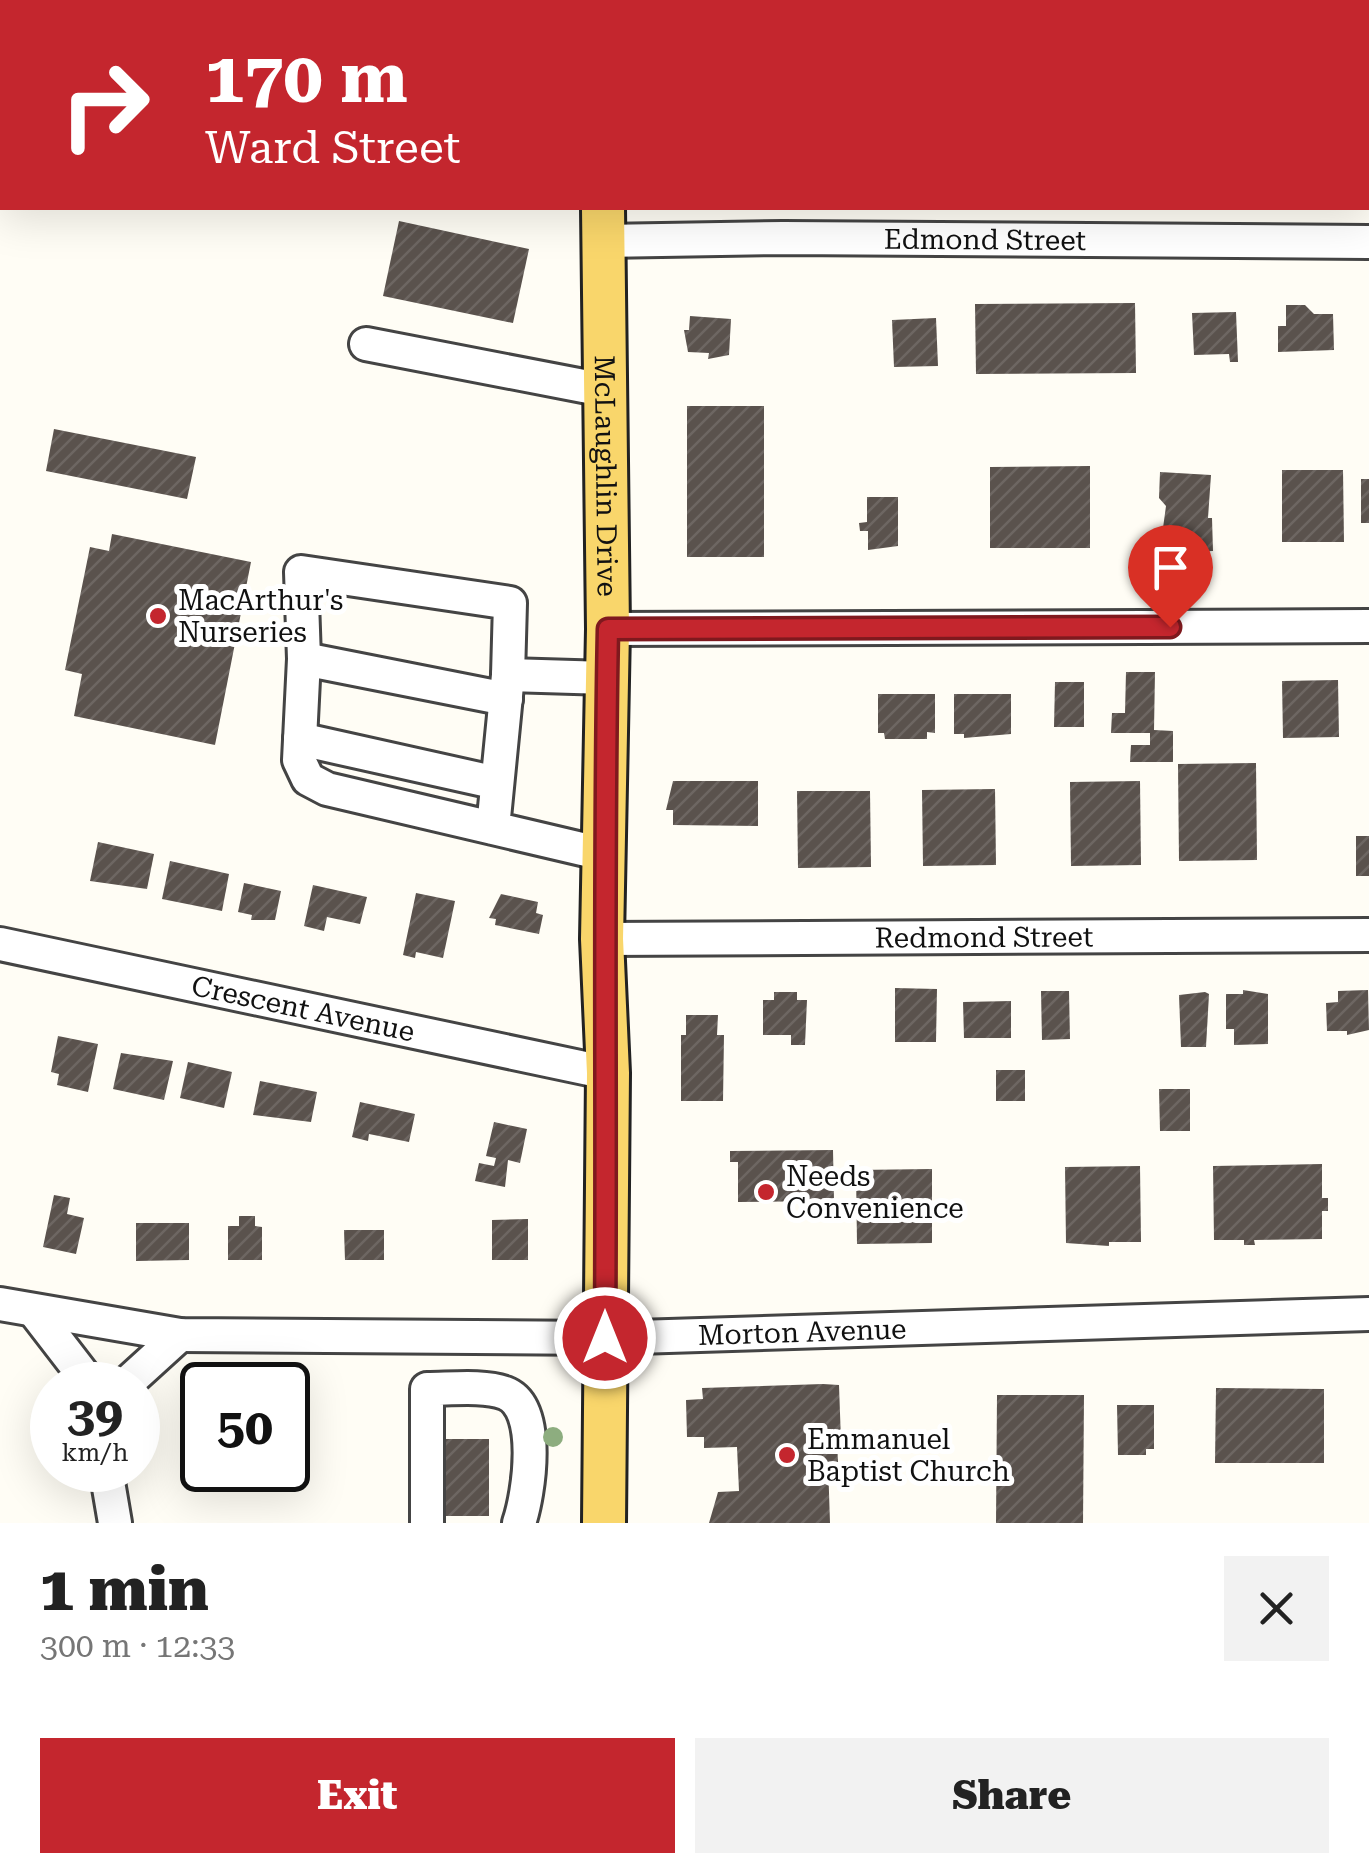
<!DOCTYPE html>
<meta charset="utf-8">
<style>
:root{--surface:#fff;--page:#f2f2f2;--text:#222;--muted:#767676;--accent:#c4262e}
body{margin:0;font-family:"Roboto Serif",serif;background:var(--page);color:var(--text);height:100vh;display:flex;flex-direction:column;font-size:38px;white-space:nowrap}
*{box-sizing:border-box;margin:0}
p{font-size:32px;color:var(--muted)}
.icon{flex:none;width:55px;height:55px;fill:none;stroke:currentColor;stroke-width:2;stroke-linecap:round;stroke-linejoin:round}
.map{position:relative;height:1523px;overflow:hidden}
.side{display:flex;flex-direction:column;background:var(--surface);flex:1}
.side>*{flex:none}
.guide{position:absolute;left:0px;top:0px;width:1370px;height:210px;box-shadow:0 10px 40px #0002;background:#c4262e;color:#fff;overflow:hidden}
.speed{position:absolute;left:30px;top:1362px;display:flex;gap:20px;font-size:50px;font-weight:700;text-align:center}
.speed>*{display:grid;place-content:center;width:130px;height:130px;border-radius:50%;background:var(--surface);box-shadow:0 10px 40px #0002;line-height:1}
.speed small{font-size:25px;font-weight:400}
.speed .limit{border:5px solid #111;border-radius:15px;background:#fff;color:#111}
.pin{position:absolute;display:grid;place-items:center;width:85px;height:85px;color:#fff;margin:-102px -42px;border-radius:50% 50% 50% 0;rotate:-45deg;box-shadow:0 0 10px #0007}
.pin .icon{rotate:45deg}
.me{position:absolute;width:110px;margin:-55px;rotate:0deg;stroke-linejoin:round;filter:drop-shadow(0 0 8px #0008)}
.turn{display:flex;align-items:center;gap:35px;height:210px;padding:0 40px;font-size:45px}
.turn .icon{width:130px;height:130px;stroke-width:2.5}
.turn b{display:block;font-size:70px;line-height:85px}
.round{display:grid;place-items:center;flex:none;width:105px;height:105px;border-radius:0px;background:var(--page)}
.headline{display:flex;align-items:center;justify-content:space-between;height:170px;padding:0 40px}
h1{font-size:60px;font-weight:800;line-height:75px}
.action{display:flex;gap:20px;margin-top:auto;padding:20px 40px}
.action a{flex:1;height:115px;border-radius:0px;background:var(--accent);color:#fff;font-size:40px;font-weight:800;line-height:115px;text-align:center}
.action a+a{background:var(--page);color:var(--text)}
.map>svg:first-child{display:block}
.building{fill:url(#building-hatch)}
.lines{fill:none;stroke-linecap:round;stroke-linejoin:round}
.minor-casing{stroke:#444;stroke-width:38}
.major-casing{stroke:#222;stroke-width:48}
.minor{stroke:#fff;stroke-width:32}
.major{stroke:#f9d66b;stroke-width:42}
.tree{fill:#8dad7f}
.route-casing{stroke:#7f191e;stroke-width:25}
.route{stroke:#c4262e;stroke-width:18}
.poi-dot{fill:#c4262e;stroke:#fff;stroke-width:4}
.labels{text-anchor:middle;stroke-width:10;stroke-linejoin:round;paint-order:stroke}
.street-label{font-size:28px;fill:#111;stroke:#fff}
.poi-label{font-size:28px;fill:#111;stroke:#fff;text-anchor:start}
</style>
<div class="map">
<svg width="1369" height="1523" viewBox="0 0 1369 1523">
<defs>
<pattern id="building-hatch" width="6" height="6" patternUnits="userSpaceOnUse" patternTransform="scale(2.5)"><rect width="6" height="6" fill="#5a524d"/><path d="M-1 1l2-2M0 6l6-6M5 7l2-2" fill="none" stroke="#6d6662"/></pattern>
</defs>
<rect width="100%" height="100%" fill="#fffdf5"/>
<g class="building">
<path d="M399,221L529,249L513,323L383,296Z"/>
<path d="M1135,303L1136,373L976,374L975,304Z"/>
<path d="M1286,305H1305L1314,314H1333L1334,350L1278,352V326H1286Z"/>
<path d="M1236,312L1238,362H1230L1229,354L1194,355L1192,313Z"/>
<path d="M690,316L731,319L729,355L708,359L709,353L688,352L684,330H689Z"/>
<path d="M936,318L938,366L894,367L892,320Z"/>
<rect x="687" y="406" width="77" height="151"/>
<path d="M54,429L196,457L187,499L46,471Z"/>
<path d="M1090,466V548H990V467Z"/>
<path d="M1282,470H1343L1344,542H1282Z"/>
<path d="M1160,472L1211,475L1208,518H1212L1213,551L1161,553L1157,528H1163L1166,506L1159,498Z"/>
<rect x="1361" y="479" width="8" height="44"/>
<path d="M867,497H898V546L868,550V531H860L859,523L867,522Z"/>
<path d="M112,534L251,562L215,745L74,716L82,674L65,670L90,547L109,551Z"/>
<path d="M1126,672H1155L1154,730L1173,731V762H1130L1131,745H1150V733H1111L1112,713H1125Z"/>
<path d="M1338,680L1339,737L1283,738L1282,681Z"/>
<path d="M1055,682H1084V727H1054Z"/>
<path d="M878,694H935V733L927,732V739H885L884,733H878Z"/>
<path d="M954,694H1011V734L964,738V734H954Z"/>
<path d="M1256,763L1257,860L1179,861L1178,764Z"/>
<path d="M673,781H758V826L673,825V810H666Z"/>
<path d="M1140,781L1141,865L1071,866L1070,782Z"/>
<path d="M995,789L996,865L923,866L922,790Z"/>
<path d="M797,791H870L871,867L798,868Z"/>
<rect x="1356" y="836" width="13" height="40"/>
<path d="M98,842L154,854L147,889L90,881Z"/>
<path d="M170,861L229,874L222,911L162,899Z"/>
<path d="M244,883L281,891L275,920H251L252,915L238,912Z"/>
<path d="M313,885L367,897L360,924L327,917L324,931L304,926Z"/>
<path d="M416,893L455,901L443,958L416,952L415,958L403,955Z"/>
<path d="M501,894L538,902L536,913L543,915L539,934L495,925L496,919L489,918Z"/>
<path d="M895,988L937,989L936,1042H895Z"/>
<path d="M1243,990L1268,994V1044L1234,1045V1029H1226V994H1243Z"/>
<path d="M1368,990L1369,1030L1347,1035V1031H1327L1326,1003L1338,1002V991Z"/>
<path d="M1041,991H1069L1070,1039L1042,1040Z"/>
<path d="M774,992H797V1000H807L805,1045H791V1035H763V1000H774Z"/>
<path d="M1205,992L1209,994L1206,1047H1181L1179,995Z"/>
<path d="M1011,1001V1038H964L963,1002Z"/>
<path d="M686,1015H718L717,1035H724L723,1101H681V1035H686Z"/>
<path d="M58,1036L98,1044L88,1092L57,1085L59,1074L51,1072Z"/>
<path d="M121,1053L173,1061L164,1100L113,1089Z"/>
<path d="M188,1062L232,1072L224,1108L180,1098Z"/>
<rect x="996" y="1070" width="29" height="31"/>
<path d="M260,1081L317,1092L311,1122L253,1115Z"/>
<path d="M1159,1089H1190V1131H1160Z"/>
<path d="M360,1102L415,1114L409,1142L369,1134L368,1141L352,1137Z"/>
<path d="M494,1122L527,1129L520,1163L508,1160L505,1187L475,1181L479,1163L494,1166L496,1158L486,1156Z"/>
<path d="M833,1150L834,1201L738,1202V1162H730V1151Z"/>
<path d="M1322,1164V1198H1328V1211H1322V1239L1254,1240L1255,1245H1244V1240H1214L1213,1166Z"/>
<path d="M1140,1166L1141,1242H1109V1246L1066,1243L1065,1167Z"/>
<path d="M932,1169V1243L857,1244L856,1170Z"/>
<path d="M54,1195L70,1198L67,1214L84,1218L76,1254L43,1247Z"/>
<path d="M239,1216H255V1226L262,1227V1260H228V1226H239Z"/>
<path d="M528,1219V1260H492V1220Z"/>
<path d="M136,1223H189V1260L136,1261Z"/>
<path d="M344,1230H384V1260H345Z"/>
<path d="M823,1384L839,1385L841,1441H837L838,1462H828L830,1523H709L718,1492L739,1491L737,1447L704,1448V1437H687L686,1400L703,1399L702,1388Z"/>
<path d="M1216,1388L1324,1389V1463H1215Z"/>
<path d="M997,1395H1084L1083,1523H996Z"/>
<path d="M1117,1405H1154V1449H1146V1455H1118Z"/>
<rect x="441" y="1439" width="48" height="77"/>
</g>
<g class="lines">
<g class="minor-casing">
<g id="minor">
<path id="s1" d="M603,241L783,238L1369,242"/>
<path d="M366,344L604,390"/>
<path d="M608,629L1369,626"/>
<path d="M304,659L506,699"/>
<path d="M508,675L607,678"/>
<path d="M300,739L497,783"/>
<path d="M493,828L508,675L510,603L301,572L304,659L299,760L308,779L327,789L603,854"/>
<path id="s2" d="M602,939L1369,935"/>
<path id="s3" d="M0,944L608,1073"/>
<path id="s4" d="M0,1304L180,1335L605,1338L1369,1314"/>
<path d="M34,1311L91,1385"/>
<path d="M125,1385L180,1335"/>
<path d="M106,1470L115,1523"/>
<path d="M427,1523V1389C450,1389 484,1385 505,1393C542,1407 529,1494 519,1523"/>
</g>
</g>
<g class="major-casing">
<g id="major">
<path d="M604,2V0"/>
<path id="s5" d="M603,208L608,629L602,939L608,1073L604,1523"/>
</g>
</g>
<use href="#minor" class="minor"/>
<use href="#major" class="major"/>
</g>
<circle class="tree" cx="553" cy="1437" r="10"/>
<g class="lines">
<g class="route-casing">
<path id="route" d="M605,1338C607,1101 603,865 608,629L1170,627"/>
</g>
<use href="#route" class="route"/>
</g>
<g class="poi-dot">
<circle cx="158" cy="616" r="10"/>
<circle cx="766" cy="1192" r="10"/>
<circle cx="787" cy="1455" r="10"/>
</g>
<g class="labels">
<g class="street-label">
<text dy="10" stroke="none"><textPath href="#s1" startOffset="382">Edmond Street</textPath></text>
<text dy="10" stroke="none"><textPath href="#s5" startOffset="268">McLaughlin Drive</textPath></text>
<text dy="10" stroke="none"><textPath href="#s2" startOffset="382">Redmond Street</textPath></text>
<text dy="10" stroke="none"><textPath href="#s3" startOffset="310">Crescent Avenue</textPath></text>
<text dy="10" stroke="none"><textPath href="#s4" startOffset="805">Morton Avenue</textPath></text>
</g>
<g class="poi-label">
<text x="178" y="610">MacArthur's<tspan x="178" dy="32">Nurseries</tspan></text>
<text x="786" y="1186">Needs<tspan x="786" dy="32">Convenience</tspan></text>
<text x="807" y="1449">Emmanuel<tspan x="807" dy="32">Baptist Church</tspan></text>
</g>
</g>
</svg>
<div class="speed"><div>39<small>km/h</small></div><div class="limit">50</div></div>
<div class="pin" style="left:1170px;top:627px;background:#d93025"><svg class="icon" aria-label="arrive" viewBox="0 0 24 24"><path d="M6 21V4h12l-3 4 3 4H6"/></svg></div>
<svg class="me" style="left:605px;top:1338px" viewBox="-20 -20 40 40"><circle r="17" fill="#c4262e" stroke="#fff" stroke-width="3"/><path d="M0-11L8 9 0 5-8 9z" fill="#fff"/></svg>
<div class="guide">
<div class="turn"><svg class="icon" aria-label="right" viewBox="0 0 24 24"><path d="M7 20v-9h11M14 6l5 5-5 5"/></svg><div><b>170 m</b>Ward Street</div></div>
</div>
</div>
<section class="side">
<div class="headline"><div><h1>1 min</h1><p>300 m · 12:33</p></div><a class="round"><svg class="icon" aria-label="close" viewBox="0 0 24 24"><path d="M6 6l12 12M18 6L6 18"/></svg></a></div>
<div class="action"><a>Exit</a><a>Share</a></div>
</section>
